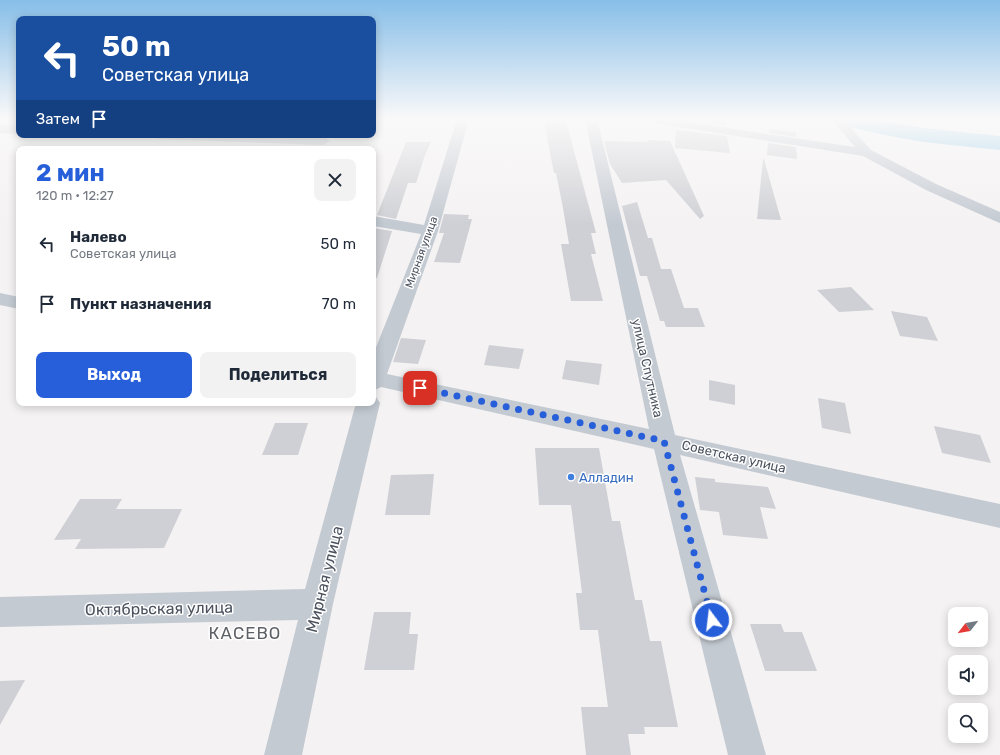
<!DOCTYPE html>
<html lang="ru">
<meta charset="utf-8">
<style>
:root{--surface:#fff;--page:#f2f2f3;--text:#1f2937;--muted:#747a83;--accent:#275ed9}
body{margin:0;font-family:Rubik,sans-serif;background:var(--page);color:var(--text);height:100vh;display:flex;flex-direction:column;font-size:15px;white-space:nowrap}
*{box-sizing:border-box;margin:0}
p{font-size:13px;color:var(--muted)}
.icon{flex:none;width:22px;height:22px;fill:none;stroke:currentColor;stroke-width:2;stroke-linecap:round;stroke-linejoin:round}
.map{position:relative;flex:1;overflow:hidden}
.sheet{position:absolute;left:16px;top:146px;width:360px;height:260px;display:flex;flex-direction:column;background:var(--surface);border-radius:8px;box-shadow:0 2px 10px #0003}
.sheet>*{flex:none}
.hud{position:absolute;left:16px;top:16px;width:360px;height:122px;border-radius:8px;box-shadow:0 2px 10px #0003;background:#1a4fa0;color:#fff;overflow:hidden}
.needle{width:26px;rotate:239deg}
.controls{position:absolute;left:948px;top:607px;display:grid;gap:8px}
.controls a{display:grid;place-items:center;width:40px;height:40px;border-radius:8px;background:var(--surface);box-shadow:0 2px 10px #0003;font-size:20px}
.pin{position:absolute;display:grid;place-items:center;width:34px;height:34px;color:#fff;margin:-17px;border-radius:8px;box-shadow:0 2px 6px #0006}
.me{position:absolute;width:44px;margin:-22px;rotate:345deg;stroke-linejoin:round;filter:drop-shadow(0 0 3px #0008)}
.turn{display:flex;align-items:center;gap:14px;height:84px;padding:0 20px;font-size:18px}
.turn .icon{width:52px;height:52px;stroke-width:2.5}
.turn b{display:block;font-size:28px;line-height:34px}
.then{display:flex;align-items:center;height:38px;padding:0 20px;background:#0003;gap:8px;font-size:15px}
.round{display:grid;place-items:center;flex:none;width:42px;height:42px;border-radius:8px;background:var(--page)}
.summary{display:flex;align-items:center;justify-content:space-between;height:68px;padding:0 20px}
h1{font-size:24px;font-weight:700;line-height:30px;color:var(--accent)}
.primary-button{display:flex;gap:8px;margin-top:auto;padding:8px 20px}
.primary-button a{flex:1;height:46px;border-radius:8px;background:var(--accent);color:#fff;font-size:16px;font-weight:700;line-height:46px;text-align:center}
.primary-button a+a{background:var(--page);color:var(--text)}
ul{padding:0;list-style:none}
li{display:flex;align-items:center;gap:12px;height:60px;padding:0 20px}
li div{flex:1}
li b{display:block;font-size:15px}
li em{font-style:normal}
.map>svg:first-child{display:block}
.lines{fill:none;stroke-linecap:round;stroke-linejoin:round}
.river{fill:#95cce7;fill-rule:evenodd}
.building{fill:#cfd0d5}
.minor{fill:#c4cad2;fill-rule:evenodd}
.route{stroke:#275ed9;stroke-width:7;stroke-dasharray:0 12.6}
.shop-dot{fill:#3f7fe0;stroke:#fff;stroke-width:1.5}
.labels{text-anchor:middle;stroke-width:3;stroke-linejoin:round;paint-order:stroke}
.far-street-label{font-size:11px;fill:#4b525e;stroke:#fff}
.street-label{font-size:13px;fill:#4b525e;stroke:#fff}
.shop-label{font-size:13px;fill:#366cbe;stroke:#fff;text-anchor:start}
.near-street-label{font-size:16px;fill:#4b525e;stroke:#fff}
.near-neighbourhood-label{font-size:17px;letter-spacing:1px;fill:#5e6166;stroke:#fff}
</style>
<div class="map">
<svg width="1000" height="755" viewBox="0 0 1000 755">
<rect width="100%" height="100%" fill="#f4f2f2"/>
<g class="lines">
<path class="river" d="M838,119H871L923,128L1000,136V150C946,145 893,140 841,124Z"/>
</g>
<g class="building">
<path d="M714,119H724L726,126L713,124Z"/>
<path d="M544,121H566L596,233H591L596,254H591L603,301H571L561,244H569L563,208L556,173H554Z"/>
<path d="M769,129L796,132V137L769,133Z"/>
<path d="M676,130L727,136L730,153L675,148Z"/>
<path d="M647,140L670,141L704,216L700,219L666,180L622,183L610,164L604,141L648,142Z"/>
<path d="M406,142H431L425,155L416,183H408L396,219L377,215Z"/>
<path d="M768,143L796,147L797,159L767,155Z"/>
<path d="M763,159H764L781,220L757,219Z"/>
<path d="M637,202L648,238H652L661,269H671L684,308H698L705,327H666L664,321H660L647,276H640L622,206Z"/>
<path d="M444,214L469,215L468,219H472L460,263L434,262L444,233H439Z"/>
<path d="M373,228L392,231L377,278H373Z"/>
<path d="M851,287L874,310L839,312L817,290Z"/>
<path d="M891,311L927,317L938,341L900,336Z"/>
<path d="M401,338L426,340L418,364L393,362Z"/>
<path d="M489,345L524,349L519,369L484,365Z"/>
<path d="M566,360L602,364L599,385L562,379Z"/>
<path d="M709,380L735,385V405L709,400Z"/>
<path d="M818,398L845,403L851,434L822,428Z"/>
<path d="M275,423H308L298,455H262Z"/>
<path d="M934,426L980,435L991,463L942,453Z"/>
<path d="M535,448H599L612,521H620L635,600H642L650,641H661L678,727H644L645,734H628L631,755H586L581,707H608L598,630H580L576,593H582L571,505H539Z"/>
<path d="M434,474L430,515H385L391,475Z"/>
<path d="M695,477L715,479V482L768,487L776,509L760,507L768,539L723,535L719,512L700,510Z"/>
<path d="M80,499H122L116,509H182L164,548L75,549L81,539L54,540Z"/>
<path d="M374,612H411L409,634H418L414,670H364Z"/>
<path d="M750,624H781L784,632H802L817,671H765Z"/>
<path d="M25,680L0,725V681Z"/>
</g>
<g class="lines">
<g class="minor">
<path d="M457,119H469L438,231L387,374L649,429L586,123L575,121L574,119H667L855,147L832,120L843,119L871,150L936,184L1000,212V223L995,221L926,190L863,156L654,123H598L675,435L1000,504V528L680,455L766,755H728L654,449L381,387L373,391V355L421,234L373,226V216L424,225Z"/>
<path d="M0,125L19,126V134L0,133Z"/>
<path d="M153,135H260L324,137L330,141L324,145L159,139Z"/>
<path d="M0,293L19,297V309L0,305Z"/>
<path d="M373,396L376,397L380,403L333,604L302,755H264L298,620L0,627V597L305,589L356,403H373Z"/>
</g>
</g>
<linearGradient id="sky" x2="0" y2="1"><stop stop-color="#87bee8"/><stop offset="0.53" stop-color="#faf9f9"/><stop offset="1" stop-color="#faf9f9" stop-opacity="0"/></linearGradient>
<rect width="1000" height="224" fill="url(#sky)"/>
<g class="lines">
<path class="route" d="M420,388L664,441L712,620"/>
</g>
<circle class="shop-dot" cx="571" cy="477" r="4"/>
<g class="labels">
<g class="far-street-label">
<text transform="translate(421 252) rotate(-70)" y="4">Мирная улица</text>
</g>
<g class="street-label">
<text transform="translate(648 368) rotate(77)" y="5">улица Спутника</text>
<text transform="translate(734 456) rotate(13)" y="5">Советская улица</text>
</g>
<g class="shop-label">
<text x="579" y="482">Алладин</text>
</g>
<g class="near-street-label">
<text transform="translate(324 579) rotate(-76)" y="6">Мирная улица</text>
<text transform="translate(159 608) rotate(-1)" y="6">Октябрьская улица</text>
</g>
<g class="near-neighbourhood-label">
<text x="245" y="639">КАСЕВО</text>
</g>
</g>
</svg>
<div class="controls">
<a><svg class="needle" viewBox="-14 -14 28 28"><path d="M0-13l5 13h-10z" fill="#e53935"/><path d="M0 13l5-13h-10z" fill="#747a83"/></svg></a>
<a><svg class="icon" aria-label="sound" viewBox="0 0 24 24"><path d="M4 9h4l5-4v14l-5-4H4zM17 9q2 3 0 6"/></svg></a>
<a><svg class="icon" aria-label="search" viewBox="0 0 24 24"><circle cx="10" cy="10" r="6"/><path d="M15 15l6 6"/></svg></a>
</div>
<div class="pin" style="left:420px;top:388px;background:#d93025"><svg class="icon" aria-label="arrive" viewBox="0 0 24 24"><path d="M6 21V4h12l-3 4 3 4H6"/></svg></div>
<svg class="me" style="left:712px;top:620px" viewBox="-20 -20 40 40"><circle r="17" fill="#275ed9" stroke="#fff" stroke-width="3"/><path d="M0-11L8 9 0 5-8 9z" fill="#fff"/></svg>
<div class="hud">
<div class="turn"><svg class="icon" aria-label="left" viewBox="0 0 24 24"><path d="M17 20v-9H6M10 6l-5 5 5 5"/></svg><div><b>50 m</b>Советская улица</div></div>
<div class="then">Затем<svg class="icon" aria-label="arrive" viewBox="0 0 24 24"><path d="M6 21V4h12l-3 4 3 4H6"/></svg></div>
</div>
<section class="sheet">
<div class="summary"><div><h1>2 мин</h1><p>120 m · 12:27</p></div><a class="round"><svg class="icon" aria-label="close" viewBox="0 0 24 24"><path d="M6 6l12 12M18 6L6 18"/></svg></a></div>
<ul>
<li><svg class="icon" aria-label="left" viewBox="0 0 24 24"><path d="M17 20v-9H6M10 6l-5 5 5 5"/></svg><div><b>Налево</b><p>Советская улица</p></div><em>50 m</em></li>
<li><svg class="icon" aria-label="arrive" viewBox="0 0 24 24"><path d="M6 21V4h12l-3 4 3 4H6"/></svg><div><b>Пункт назначения</b></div><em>70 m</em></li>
</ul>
<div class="primary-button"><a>Выход</a><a>Поделиться</a></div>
</section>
</div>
